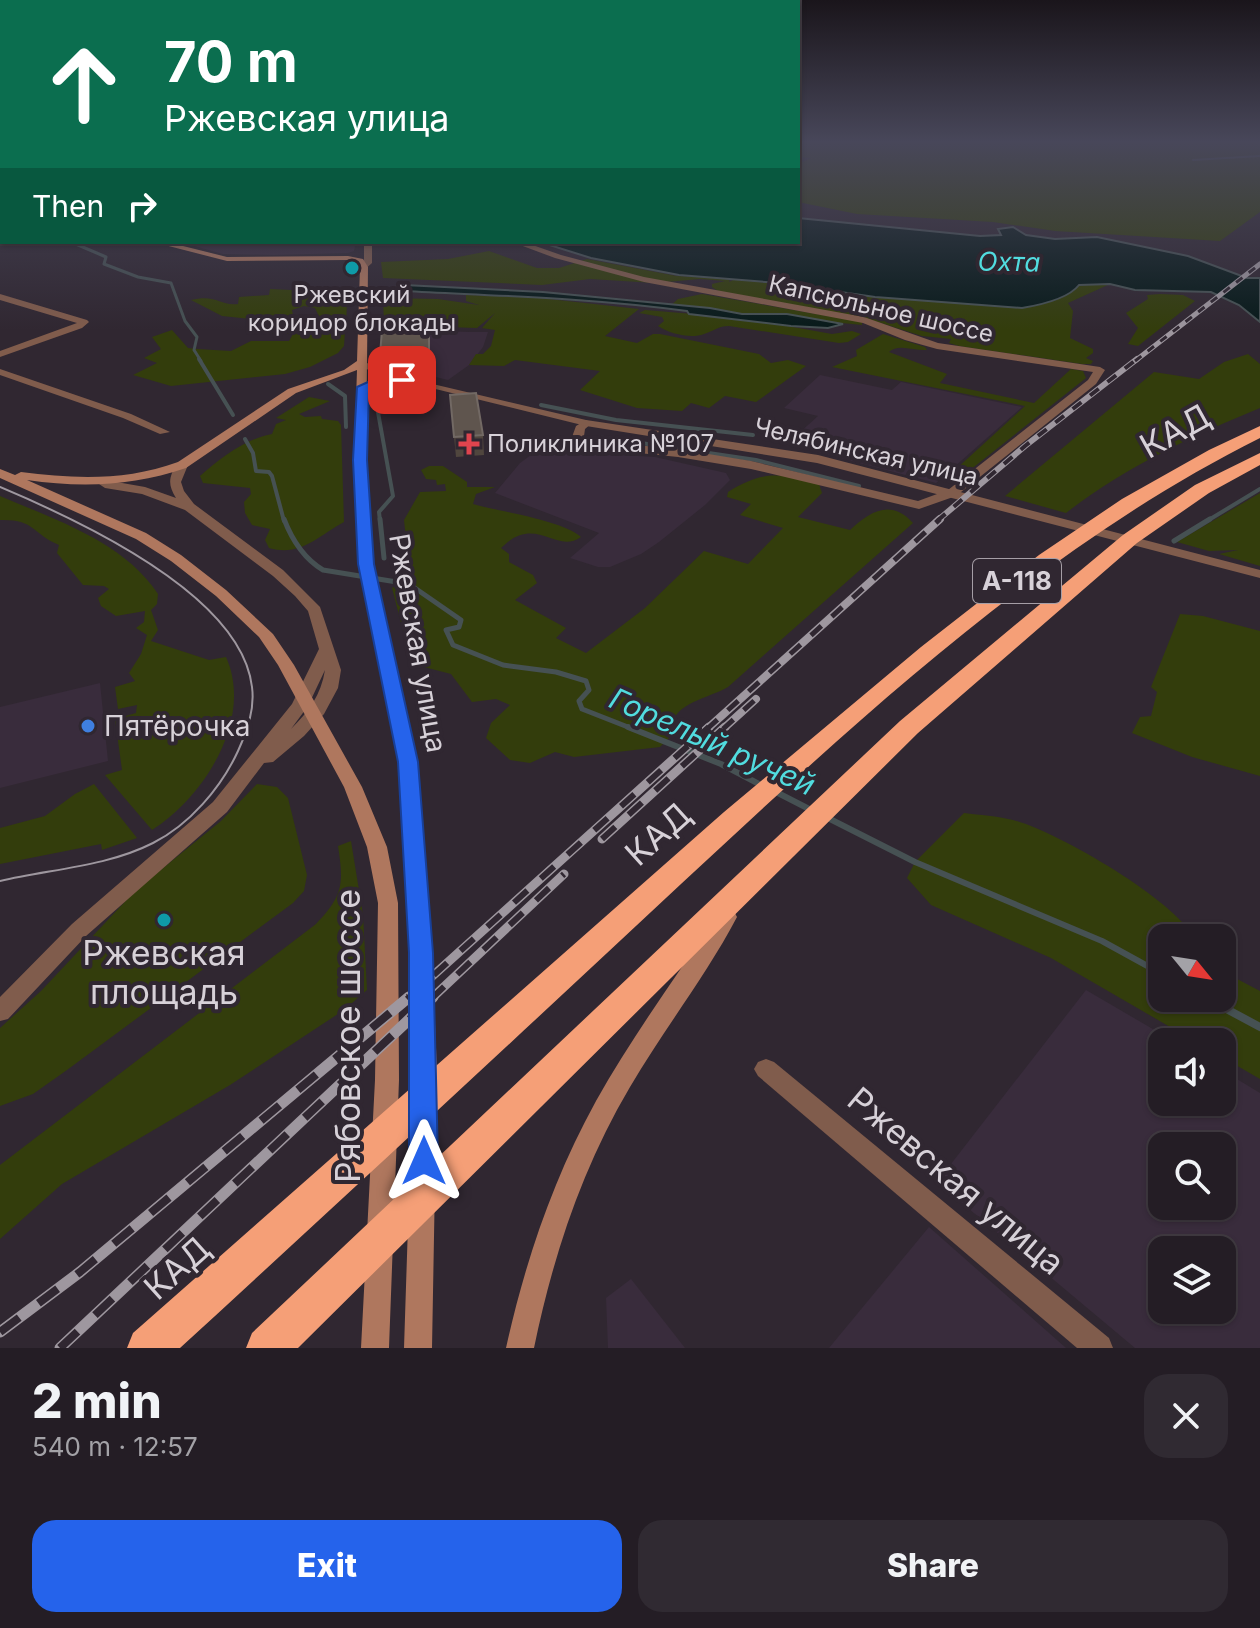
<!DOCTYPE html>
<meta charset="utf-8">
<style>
:root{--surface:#241d25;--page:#302a32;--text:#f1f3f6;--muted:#a3a2a7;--line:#413b42;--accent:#2563eb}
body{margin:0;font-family:Inter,sans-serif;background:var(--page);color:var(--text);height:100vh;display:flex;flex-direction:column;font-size:30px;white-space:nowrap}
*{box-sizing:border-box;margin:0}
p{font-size:26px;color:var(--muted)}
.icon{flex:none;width:44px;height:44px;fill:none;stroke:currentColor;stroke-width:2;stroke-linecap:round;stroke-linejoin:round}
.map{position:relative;height:1348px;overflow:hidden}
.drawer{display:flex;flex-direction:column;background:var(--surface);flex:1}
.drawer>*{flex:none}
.top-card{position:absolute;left:0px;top:0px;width:800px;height:244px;box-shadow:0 2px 6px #0004,0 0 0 2px var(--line);background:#0b6e4f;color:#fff;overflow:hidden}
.needle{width:52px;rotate:120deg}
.fabs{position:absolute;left:1148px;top:924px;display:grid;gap:16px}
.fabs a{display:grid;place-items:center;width:88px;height:88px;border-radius:16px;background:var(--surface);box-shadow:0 2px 6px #0004,0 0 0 2px var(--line);font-size:40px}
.pin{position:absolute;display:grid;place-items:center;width:68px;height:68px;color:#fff;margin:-34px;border-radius:16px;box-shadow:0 4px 12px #0006}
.me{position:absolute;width:88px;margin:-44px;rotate:0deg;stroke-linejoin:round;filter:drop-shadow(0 0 6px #0008)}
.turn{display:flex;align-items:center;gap:28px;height:168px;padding:0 32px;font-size:36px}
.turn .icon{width:104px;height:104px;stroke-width:2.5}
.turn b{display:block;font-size:56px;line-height:68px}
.then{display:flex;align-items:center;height:76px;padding:0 32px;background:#0003;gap:16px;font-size:30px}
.round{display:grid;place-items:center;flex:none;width:84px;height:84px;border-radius:24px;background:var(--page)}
.headline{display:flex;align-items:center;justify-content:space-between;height:136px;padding:0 32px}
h1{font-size:48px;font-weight:800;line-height:60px}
.action{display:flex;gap:16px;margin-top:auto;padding:16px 32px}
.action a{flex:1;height:92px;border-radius:24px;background:var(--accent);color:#fff;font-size:32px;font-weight:800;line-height:92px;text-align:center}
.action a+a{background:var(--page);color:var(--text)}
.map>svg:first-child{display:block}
.built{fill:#392c3c;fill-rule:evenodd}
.green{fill:#333d0c}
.water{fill:#081a1a;stroke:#465153;stroke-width:2}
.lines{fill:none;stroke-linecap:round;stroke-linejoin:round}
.stream-far5{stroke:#465153;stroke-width:2}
.stream-far4{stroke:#465153;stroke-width:3}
.stream-far3{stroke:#465153;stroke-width:4}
.stream-far2{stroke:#465153;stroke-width:5}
.stream-far1{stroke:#465153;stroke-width:6}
.stream{stroke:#465153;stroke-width:8}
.minor{fill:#805c4c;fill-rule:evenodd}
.tertiary{fill:#805c4c;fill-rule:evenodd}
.secondary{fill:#af775e;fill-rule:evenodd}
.motorway{fill:#f59f77;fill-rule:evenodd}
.tram{stroke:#9e979f;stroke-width:2}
.rail-far4-casing{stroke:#9e979f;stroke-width:5}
.rail-far3-casing{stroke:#9e979f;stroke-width:6}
.rail-far2-casing{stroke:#9e979f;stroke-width:8}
.rail-far1-casing{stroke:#9e979f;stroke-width:9}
.rail-casing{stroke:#9e979f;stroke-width:11}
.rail-far4{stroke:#302731;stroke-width:3;stroke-dasharray:8;stroke-linecap:butt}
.rail-far3{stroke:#302731;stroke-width:4;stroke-dasharray:11;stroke-linecap:butt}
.rail-far2{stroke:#302731;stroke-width:5;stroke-dasharray:14;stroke-linecap:butt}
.rail-far1{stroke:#302731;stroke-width:6;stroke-dasharray:18;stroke-linecap:butt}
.rail{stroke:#302731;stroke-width:8;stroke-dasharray:24;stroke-linecap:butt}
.wall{fill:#50463e}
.shaded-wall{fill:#3d3432}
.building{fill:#5f554e;stroke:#726964;stroke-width:2}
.route{fill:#2563eb;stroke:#184099;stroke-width:2}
.culture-dot{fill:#0f9aa8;stroke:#302731;stroke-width:3}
.health-dot{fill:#e0444e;stroke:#302731;stroke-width:3}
.shop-dot{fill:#3f7fe0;stroke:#302731;stroke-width:3}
.labels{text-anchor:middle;stroke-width:8;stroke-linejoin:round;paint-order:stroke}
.far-poi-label{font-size:24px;fill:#d7d1d8;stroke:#302731}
.far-street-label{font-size:24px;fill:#d7d1d8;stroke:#302731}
.far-water-label{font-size:26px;font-style:italic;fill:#51dcdf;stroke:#302731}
.shield{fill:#302731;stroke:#a59ea6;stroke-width:2}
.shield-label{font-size:26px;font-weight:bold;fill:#d7d1d8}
.street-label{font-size:28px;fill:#d7d1d8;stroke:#302731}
.poi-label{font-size:28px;fill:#d7d1d8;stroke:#302731;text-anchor:start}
.water-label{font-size:30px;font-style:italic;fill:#51dcdf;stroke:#302731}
.near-street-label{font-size:34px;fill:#d7d1d8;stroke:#302731}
.near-poi-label{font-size:34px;fill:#d7d1d8;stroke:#302731}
</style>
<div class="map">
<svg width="1260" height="1348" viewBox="0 0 1260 1348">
<rect width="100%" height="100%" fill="#302731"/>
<g class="built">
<path d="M180,242H356L354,251L348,253L274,255L223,254Z"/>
<path d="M384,329L469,332H488L483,347L469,365L448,380L381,364Z"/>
<path d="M820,375L892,390L901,382L1022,407L936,483L764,438L774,430L797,435L818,416L784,408Z"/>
<path d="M558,446L588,453L655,457L726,473L730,480L705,505L659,542L641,554L610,567H598L570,558L599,533L495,493L520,463L542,447L554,450Z"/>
<path d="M100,683L108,761L0,788V707Z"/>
<path d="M1086,990L1175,1042H1162V1102H1222V1070L1260,1093V1348H1135L937,1182ZM1222,1146V1206H1162V1146ZM1222,1250V1310H1162V1250Z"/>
<path d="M929,1227L1066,1348H829Z"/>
<path d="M631,1279L685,1348H608L606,1298Z"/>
</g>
<g class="green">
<path d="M798,142H1260V212L1220,241L1055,231L993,222L857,214L798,202V164L811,158L798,157Z"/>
<path d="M489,251L537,268H559L587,259L677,276L730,279L729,282L735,279L875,297L1022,308C1040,306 1068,299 1079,285L1110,284L1068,303L1073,311L1070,338L1093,349V353L1086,358L1093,361L1091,364H1082L959,346L949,343L951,339L922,336L875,321L721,293L712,287V284L725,281L700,279L655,283L590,279L542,285L383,278L381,262L448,259Z"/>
<path d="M270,289L313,291L328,299L347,300L346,329L324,327L315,308L304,306L292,310L294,321C312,331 325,332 345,331L344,346L338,353L310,367L285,374L171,386L133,375L157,363L144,358L161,349L152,337L172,330L188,348L197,349L231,351L251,341H289L293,334L250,333L251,319L222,316L191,300C217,294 219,306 238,304L239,297L269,295Z"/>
<path d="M702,294L862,322V325L670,306L678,299Z"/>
<path d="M1160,294L1183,295L1195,301L1138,346L1128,344L1138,328L1126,313L1148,299L1147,295Z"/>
<path d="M466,295L531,297L639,309L605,336L637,343L653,334H660L759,354L771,363L788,360L806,366L756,402L725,396L709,408L691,403L682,411L637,408L580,390L600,371L515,360L504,366L469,365L476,354H483L491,346L495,330L482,328L495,313L477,328L384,325L383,298L438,299L479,305L466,301Z"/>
<path d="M645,310L742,318L832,334L852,331L861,334L848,342L839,343L729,326C718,326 714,331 704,334C691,339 670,334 658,326L664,321L662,317L639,313Z"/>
<path d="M883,334L925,347L927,350C914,351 898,343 889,352L947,374L940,383L1034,403L1071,369L1083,371L1086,378L955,482L944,480L1025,406L832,367L857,356L856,350Z"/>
<path d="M1248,354L1260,364V408C1192,436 1124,468 1066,513L1005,496L1154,372L1199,379L1224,362Z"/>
<path d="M309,397L330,401L299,414L305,417L321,416L322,419L338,421L341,425L344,522C318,536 301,557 269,548L265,540L270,529L252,525L245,513L244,502L251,494L250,488L203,483L200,476C221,458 245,439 272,434L276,424L286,420L276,418Z"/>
<path d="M429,466H443L467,482V487H495L476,494L473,504C501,512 561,520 581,537C555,555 536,513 501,548L509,554V562L533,575L537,583L515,600L566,628L556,638L586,653L645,608L704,551L748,564L783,528L740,515L751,504L727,497L728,492C764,470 780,473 819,484L822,493L798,517L850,530C869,512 891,498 913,523L728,687C708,699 666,704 673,734L660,747L574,757L555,752L530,763L510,760L486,738L491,723L510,705L496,699L472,702L451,674L420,666L407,646L392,588L410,576L404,520L420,492L446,491L445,484L437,485L436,480L426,479L421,470Z"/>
<path d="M1260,493V566L1219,554L1238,550L1209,551L1177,542Z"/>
<path d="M0,496C56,520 124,542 158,594L157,604L151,610L158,630L151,641L209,660L226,657C254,719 204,797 152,830L105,775L122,770L115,719L136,713L137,705L118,709L115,687L135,681L129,673L141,654L147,635L136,628L144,622L145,611L116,616L101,606L98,598L109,589L104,586L83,585L57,553L59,545C31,533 35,519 0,520Z"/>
<path d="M1180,614L1203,616L1260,631V776L1192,757L1132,733L1140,717L1151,716L1157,692L1151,687Z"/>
<path d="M94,784L137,838L102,850L101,844L0,864V828L45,816L75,794Z"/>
<path d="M257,784L277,787L288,798L307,875L304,891L293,903L67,1070L33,1094L0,1106V1028L41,991L136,890L221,821Z"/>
<path d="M964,813C980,815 997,816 1013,820C1056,831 1175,900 1194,938H1162V998H1222V971L1260,991V1079L1222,1057V1042H1196L1051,958L931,905L907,878L915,862Z"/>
<path d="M351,841L363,915L367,990L344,1010L230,1085L62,1184L0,1239V1165L316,924C343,896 344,884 338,846Z"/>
</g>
<g class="water">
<path d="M798,218L980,236L1001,235L998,229L1013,227L1026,235L1055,239L1097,237L1188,256L1247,278H1260V322L1239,305L1211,292L1135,290L1110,284L1079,285C1068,299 1040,305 1022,308L875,297L779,283L679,275L591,258L540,242H798Z"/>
<path d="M404,285L543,292L710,308L742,314H787L843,324L828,328L791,326L689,314L687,311C593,298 499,296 404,291L395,287Z"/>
</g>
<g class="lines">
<path class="stream-far5" d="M1193,160L1260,156"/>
<path class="stream-far4" d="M71,242L106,257L104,264L138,277L171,283L185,321L197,337L194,350L201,361"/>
<g class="stream-far3">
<path d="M199,359L233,415"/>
<path d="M328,384L345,396L346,427"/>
<path d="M374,390L393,496L379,512L380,521"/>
<path d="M541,405L616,420L753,435"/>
<path d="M600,437L756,460L859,486"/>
<path d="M245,439L253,453L256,471L269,472L272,476L284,521"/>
<path d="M1207,521L1260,489"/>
</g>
<g class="stream-far2">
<path d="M284,519C292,540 303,558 323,570L409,584L461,620L459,627L446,630L453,645L503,665L556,672L586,681L589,690L579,701L582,709L633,729"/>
<path d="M380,519L384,558"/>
<path d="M1174,541L1210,519"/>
</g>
<g class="stream-far1">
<path d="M628,727L721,764L763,786"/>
<path d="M776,792L813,811"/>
<path d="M826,817L915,862L1102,941L1162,974"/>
</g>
<path class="stream" d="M1206,998L1260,1027"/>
<g class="minor">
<path d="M364,242H372V263L364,270L360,267L364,262Z"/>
<path d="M512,242H524L561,255L644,277L864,317L938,343L1100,367L1105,370L1096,384L956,496L919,509L751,469L678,457L590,448L572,437L576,426L586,420L592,423L585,429L584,436L593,441L678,449L751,461L918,501L948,490L1088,380L1093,372L937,349L905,340L863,323L644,282L555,258Z"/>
<path d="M0,294L87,320L89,322L82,328L0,357V351L77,323L0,300Z"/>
<path d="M0,369L131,414L170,432L160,434L123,418L0,375Z"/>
<path d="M182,461L188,465L181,482L184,491L194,504L283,570L320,607L341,670L338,688L324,714L304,736L273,762L264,763L227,812L86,936L8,1019L0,1021V997L72,924L213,802L292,704L319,649L308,611L295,596L273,576L185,510L142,494L105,488L99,484L105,480L145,487L176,498C167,484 169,476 178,462ZM325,670C321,695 309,711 291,729L308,706Z"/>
<path d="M766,1059L774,1062L1109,1338L1113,1348H1077L758,1076L754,1069L758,1062Z"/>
</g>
<path class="tertiary" d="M363,362L403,373V377L586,420L818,455L1260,570V578L817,463L586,426L411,383H381L367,389H359V385L379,377H394L359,367L358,365Z"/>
<g class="secondary">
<rect x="0" y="209" width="2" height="4"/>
<path d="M153,242H167L227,257L348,256L363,259L368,267L366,460L373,564L417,762L432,953L437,1071L432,1348H404L413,1071L410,953L399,762L359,564L354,460L357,370L296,393L186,468C133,486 82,488 27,480L146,533L181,555L226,590L273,634L294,665L362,787L387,847L398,903L399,1080L389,1348H361L375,1080L378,903L367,847L344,787L278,665L259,637L216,596L171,561L136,539L0,478V469L15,475L21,472C75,479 126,481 178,462L288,389L344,370L357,361L360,267L357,263L348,260L227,261Z"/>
<path d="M727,909L734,911L737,917C706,976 664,1029 630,1087C582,1168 553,1256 534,1348H506C525,1262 553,1179 596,1101C633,1035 678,974 720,911Z"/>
</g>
<g class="motorway">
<path d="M1260,426V438C1042,547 859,719 681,884C515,1039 348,1194 180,1348H127L133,1333L724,812L921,647L1039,555L1122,499L1209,450Z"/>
<path d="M1260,453V465L1209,493L1137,543L918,733L298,1348H246L252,1333L900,721L1123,535L1195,485Z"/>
</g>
<path class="tram" d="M0,487C76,519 241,594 252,687C255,710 247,731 238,751C221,788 189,825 153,843C106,867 50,869 0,881"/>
<g class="rail-far4-casing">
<path id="rail-far4" d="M1135,361L1260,264"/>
</g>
<g class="rail-far3-casing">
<path id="rail-far3" d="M937,521L1025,446L1137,359"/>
</g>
<g class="rail-far2-casing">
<g id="rail-far2">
<path d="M707,729L940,519"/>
<path d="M723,729L756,699"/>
</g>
</g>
<g class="rail-far1-casing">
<g id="rail-far1">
<path d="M602,839L725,727"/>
<path d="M407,999L709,727"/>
<path d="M431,999L564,874"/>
</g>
</g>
<g class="rail-casing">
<g id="rail">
<path d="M0,1332L80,1272L409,997"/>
<path d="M60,1348L433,997"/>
</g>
</g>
<use href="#rail-far4" class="rail-far4"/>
<use href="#rail-far3" class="rail-far3"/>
<use href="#rail-far2" class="rail-far2"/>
<use href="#rail-far1" class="rail-far1"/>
<use href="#rail" class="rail"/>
</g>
<g class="wall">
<path d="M430,341V362L412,372L381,364L380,355Z"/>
<path d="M450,395L483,435L484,455L456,457Z"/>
</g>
<path class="shaded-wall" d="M429,332L430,362L412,372L411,362Z"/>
<g class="building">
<path d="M425,329L429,332V353L411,362L380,355L382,330Z"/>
<path d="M476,393L483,435L454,437L450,395Z"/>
</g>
<linearGradient id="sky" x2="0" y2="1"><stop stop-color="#1a151b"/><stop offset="0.43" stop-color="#48475a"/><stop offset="1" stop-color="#48475a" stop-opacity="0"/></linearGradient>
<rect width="1260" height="330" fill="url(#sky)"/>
<path class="route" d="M402,376L406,377V383L381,384L369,389L367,460L374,564L418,762L433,953L438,1161L434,1171L424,1175L414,1171L409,1161V953L398,762L358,564L353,460L357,387L379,377Z"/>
<g class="culture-dot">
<circle cx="352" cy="268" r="8"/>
<circle cx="164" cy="920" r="8"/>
</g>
<path class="health-dot" d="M465 432h8v8h8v8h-8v8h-8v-8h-8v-8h8z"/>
<circle class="shop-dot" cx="88" cy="726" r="8"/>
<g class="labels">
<g class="far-poi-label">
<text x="352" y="303">Ржевский<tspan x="352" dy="28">коридор блокады</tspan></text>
<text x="487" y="452" text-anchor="start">Поликлиника №107</text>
</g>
<g class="far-street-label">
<text transform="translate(881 309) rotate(13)" y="8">Капсюльное шоссе</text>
<text transform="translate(866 452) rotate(13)" y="8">Челябинская улица</text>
</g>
<g class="far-water-label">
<text transform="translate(1009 262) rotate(1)" y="9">Охта</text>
</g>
<rect class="shield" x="973" y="559" width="88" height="44" rx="6"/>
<g class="shield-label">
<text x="1017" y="590">А-118</text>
</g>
<g class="street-label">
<text transform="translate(418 643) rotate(80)" y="10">Ржевская улица</text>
</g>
<g class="poi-label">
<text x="104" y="736">Пятёрочка</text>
</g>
<g class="water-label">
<text transform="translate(712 742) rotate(24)" y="10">Горелый ручей</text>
</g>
<g class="near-street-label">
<text transform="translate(1175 431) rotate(-29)" y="12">КАД</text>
<text transform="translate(658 834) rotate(-42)" y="12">КАД</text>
<text transform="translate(348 1036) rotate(-90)" y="12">Рябовское шоссе</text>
<text transform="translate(956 1181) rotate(40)" y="12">Ржевская улица</text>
<text transform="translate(177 1268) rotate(-42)" y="12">КАД</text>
</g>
<g class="near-poi-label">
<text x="164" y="965">Ржевская<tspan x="164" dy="39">площадь</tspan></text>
</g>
</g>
</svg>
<div class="fabs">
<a><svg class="needle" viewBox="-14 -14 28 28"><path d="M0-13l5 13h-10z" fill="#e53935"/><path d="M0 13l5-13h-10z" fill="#a3a2a7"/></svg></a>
<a><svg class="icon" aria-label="sound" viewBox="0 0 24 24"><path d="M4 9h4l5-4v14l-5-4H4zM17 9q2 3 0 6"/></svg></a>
<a><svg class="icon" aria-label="search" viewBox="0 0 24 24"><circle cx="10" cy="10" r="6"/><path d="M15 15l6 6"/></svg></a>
<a><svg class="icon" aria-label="layers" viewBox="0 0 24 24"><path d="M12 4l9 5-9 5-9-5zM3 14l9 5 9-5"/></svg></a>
</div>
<div class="pin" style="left:402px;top:380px;background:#d93025"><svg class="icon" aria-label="arrive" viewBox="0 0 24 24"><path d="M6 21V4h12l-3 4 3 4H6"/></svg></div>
<svg class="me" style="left:424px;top:1161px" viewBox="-20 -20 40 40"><path d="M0-17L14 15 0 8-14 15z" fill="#2563eb" stroke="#fff" stroke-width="4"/></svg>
<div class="top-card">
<div class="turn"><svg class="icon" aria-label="ahead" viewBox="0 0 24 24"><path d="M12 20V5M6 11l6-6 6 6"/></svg><div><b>70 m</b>Ржевская улица</div></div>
<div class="then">Then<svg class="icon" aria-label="right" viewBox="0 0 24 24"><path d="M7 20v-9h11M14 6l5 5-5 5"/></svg></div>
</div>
</div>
<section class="drawer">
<div class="headline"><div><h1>2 min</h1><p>540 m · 12:57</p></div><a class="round"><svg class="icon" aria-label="close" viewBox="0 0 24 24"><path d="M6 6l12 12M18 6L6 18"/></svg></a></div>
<div class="action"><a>Exit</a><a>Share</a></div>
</section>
